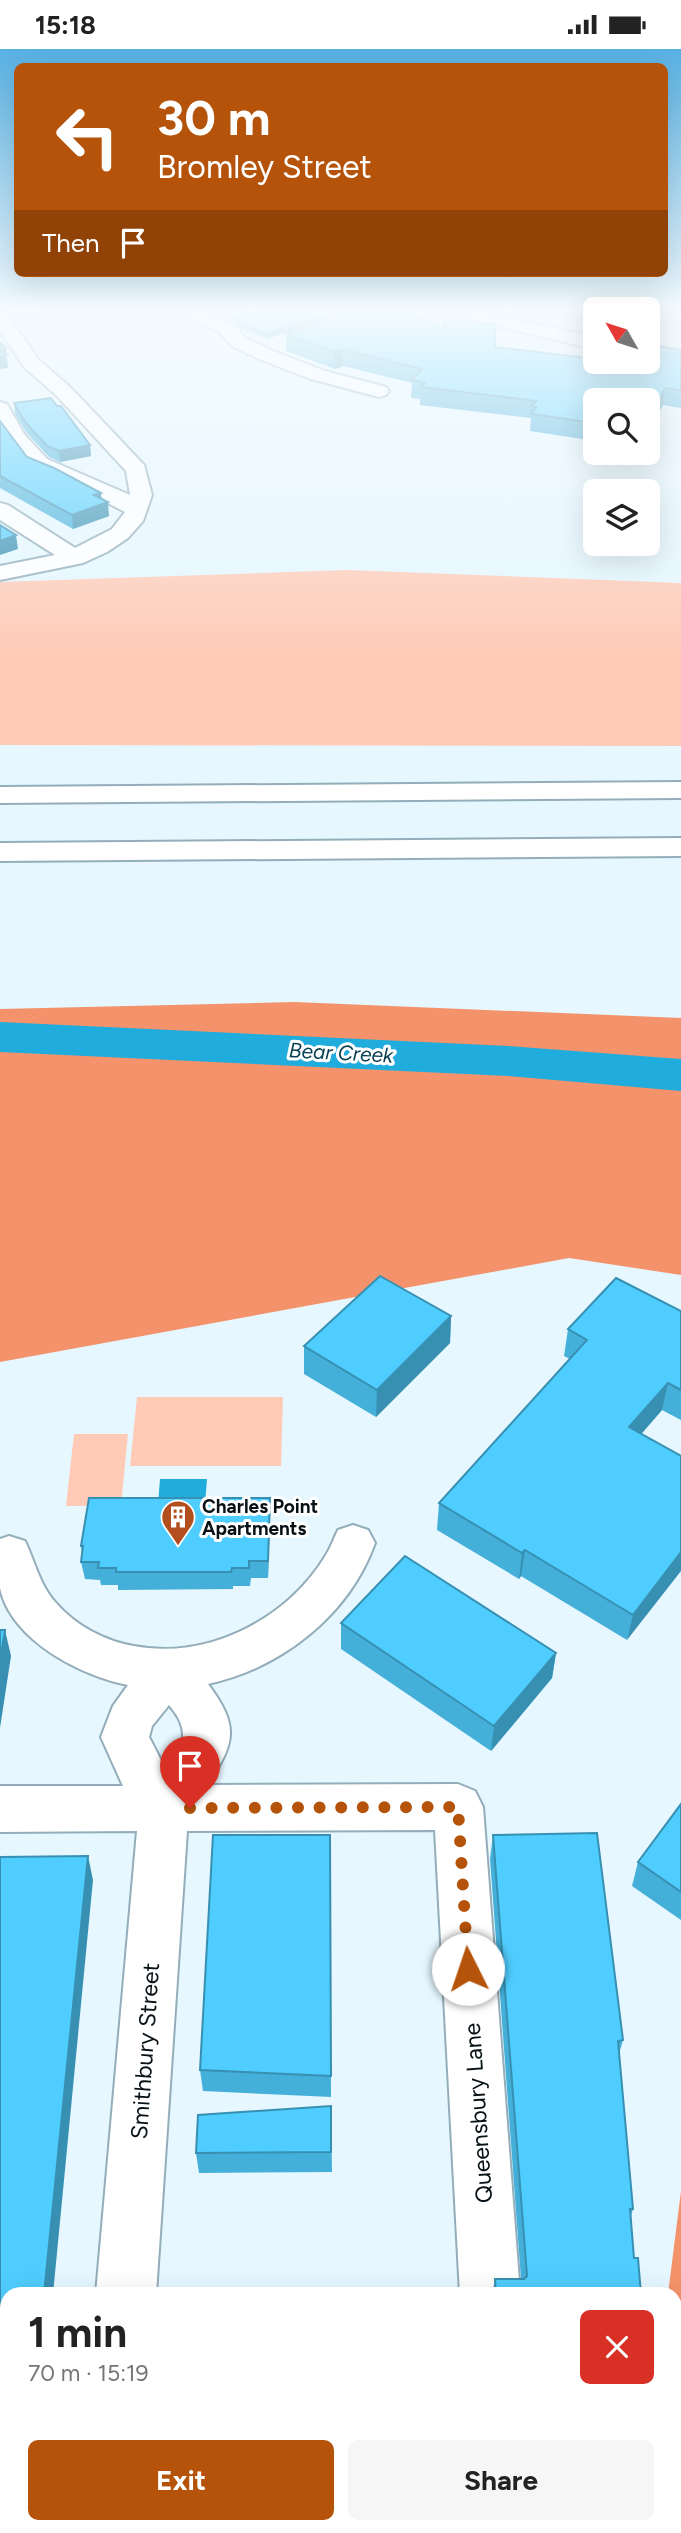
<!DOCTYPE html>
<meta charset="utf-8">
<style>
:root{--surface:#fff;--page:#f6f6f6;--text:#222;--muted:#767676;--accent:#b45309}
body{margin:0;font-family:Figtree,sans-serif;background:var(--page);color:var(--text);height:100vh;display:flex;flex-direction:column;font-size:26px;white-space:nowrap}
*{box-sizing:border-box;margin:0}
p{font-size:23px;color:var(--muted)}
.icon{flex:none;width:38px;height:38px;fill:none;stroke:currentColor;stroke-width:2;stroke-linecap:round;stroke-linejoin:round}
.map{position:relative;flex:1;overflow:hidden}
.sheet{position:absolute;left:0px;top:2238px;width:682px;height:247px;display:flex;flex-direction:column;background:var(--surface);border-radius:21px 21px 0 0;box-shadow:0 7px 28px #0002}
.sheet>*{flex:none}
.guide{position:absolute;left:14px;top:14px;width:654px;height:214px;border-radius:10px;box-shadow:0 7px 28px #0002;background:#b45309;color:#fff;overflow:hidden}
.needle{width:46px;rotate:309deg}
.controls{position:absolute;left:583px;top:248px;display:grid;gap:14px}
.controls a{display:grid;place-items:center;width:77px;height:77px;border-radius:10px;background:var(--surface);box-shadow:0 7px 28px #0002;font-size:35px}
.pin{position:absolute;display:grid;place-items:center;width:60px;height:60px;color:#fff;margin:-72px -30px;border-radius:50% 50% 50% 0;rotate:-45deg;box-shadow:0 0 7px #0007}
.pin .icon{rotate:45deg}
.me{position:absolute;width:77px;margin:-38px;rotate:356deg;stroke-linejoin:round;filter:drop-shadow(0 0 5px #0008)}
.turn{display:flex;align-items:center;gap:24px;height:147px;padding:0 28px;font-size:32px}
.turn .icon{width:91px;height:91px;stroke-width:2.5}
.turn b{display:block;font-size:49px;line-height:60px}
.then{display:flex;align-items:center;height:66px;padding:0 28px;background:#0003;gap:14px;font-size:26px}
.round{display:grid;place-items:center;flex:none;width:74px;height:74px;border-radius:10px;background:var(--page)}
.overview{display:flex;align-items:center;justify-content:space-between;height:119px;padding:0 28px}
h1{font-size:42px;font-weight:700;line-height:52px}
.primary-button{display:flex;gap:14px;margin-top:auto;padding:14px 28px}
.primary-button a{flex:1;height:80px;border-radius:10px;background:var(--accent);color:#fff;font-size:28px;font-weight:700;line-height:80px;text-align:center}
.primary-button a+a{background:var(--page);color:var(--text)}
.status{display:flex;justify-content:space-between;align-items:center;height:49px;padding:0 35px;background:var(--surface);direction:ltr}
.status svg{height:19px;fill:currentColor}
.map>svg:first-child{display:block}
.green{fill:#ffcbb7}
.forest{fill:#f4936b}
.water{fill:#20acdc}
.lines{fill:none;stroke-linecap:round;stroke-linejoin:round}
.river{fill:#20acdc;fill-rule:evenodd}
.minor-casing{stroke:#93aeba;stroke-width:4}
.highway-casing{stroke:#93aeba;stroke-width:4}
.minor{fill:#fff;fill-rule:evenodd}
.highway{fill:#fff;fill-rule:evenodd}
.wall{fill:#44b0da}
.shaded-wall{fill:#3790b2}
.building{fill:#4fcdfe;stroke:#3790b2;stroke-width:2}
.route{stroke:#b45309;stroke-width:12;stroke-dasharray:0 21.6}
.labels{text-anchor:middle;stroke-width:6;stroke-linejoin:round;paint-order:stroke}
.poi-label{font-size:19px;font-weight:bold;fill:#081216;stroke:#fff;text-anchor:start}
.water-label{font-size:21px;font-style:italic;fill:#063f52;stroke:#fff}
.near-street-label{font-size:23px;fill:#081216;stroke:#fff}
</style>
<div class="status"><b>15:18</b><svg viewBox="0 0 49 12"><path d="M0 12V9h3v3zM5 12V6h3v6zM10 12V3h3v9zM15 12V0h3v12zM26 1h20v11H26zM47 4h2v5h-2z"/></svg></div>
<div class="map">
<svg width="681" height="2484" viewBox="0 0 681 2484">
<rect width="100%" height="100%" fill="#e6f7ff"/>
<g class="green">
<path d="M347,521L681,534V697L0,696V533Z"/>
<path d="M137,1348H283L281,1417H130Z"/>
<path d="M74,1385H128L121,1457H66Z"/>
</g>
<g class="forest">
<path d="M295,953L681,969V1226L569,1209L0,1313V960Z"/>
<path d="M681,2142V2268L676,2264V2245H668Z"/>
</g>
<path class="water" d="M160,1430H207L205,1455L158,1456Z"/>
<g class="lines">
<path class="river" d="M0,973L508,997L681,1010V1042L508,1027L0,1003Z"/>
<g class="minor-casing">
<g id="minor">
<path d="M176,261H200L234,275L244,288L273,302L325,322L386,338L389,342L386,346L379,348L311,330L259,310L230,296L220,283L179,265Z"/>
<path d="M439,261H472L595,288V300L448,266Z"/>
<path d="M0,262L6,264L38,310L71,339L144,416L152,446L143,472L128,489L107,503L83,514L0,531V517L55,506L0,471V454L8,456L75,499L112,480L125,463L73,436L31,420L0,378V353L7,355L24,385L47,410L130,446L126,422L57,347L24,318L0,282Z"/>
<path d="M353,1476L368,1481L375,1494C349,1566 282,1619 208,1635C240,1678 235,1694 207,1736L458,1735L475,1742L483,1758L520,2245H460L435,1781L187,1782L156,2245H96L137,1782L0,1783V1737H123L101,1688L113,1657L128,1636C81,1627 11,1591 0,1539C0,1524 0,1505 0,1490L9,1487L25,1492C35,1513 40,1537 56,1554C76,1577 105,1592 134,1597C208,1611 288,1570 326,1506C331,1498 334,1489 338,1481ZM169,1656C178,1667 184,1676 183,1691L164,1717L149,1688L152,1677Z"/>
<rect x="75" y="2478" width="64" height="6"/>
<path d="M473,2478H537L538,2484H474Z"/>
</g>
</g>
<g class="highway-casing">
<g id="highway">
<path d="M681,733V749L0,754V738Z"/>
<path d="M681,789V807L0,812V794Z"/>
</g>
</g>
<use href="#minor" class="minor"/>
<use href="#highway" class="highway"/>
</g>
<g class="wall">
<path d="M210,261H351V262L267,290L241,280L235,273Z"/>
<path d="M444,271L495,298L629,314L681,301V359L663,356L648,383V352H595V392L530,382L531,369L420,356V350L411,349L412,334L343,317L335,320L286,302V285L444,279Z"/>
<path d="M14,354L57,357L90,396L91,407L60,413L49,408L26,383L15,365Z"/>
<path d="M0,372L27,408L102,450L109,467L73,480L0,439Z"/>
<path d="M681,1262V1371L662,1361L641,1385L681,1407L627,1591L521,1527L519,1530L437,1481L439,1454L570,1310L564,1307L568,1280Z"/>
<path d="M451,1267L450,1294L376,1368L304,1325V1297Z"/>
<path d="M270,1466L268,1529H251L250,1537H233V1540L118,1541V1536H101L100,1531L85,1530L81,1513L82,1505L81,1497Z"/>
<path d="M341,1574L556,1604L552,1629L491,1702L341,1600Z"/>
<path d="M681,1755V1871L632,1837L638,1813Z"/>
<path d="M330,1786L331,2048L203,2042L200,2021Z"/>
<path d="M493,1786L623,1991L619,2005L633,2160L631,2167L634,2209L641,2245H492L495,2230H521L490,1810Z"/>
<path d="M331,2057L332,2123L199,2124L196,2104Z"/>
<path d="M539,2478H676L681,2484H538L540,2480Z"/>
</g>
<g class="shaded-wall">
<path d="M340,261H351V262L267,290L266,285Z"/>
<path d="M6,299L8,319L0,320V300Z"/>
<path d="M343,300V317L335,320V303Z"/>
<path d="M665,339L663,356L648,383L649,367Z"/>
<path d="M90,396L91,407L60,413L59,402Z"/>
<path d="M101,444L102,455L108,453L109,467L73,480L72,466L94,446Z"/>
<path d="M16,486L18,500L0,506V492Z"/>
<path d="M451,1267L450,1294L376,1368L377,1341Z"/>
<path d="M668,1334L662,1361L624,1405L629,1378Z"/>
<path d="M270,1449V1466L268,1529V1512Z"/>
<path d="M525,1501L521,1527L519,1530L522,1504Z"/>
<path d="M681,1503V1522L627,1591L633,1566Z"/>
<path d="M5,1581L11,1607L0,1679V1612Z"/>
<path d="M556,1604L552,1629L491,1702L494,1677Z"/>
<path d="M88,1807L93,1831L53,2245H44Z"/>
<path d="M20,2478H30L29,2484H20Z"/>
</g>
<g class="building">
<path d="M220,261H340L266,285L241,275L235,268Z"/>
<path d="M359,261H393L445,279L444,271L495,275V298L595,310V313L629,314L648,313V299L654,296L681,301V341L665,339L649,367H648V352H595V374L531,365L536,358L532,357L536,352L421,338L425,334L412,331L422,320L343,300L335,303L286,285Z"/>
<path d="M0,293L6,299L0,300Z"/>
<path d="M0,300L7,306L0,307Z"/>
<path d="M51,349L57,357H61L90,396L59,402L47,397L25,373L14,354Z"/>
<path d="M0,372L27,408L54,419L101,444L94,446L108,453L72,466L0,427Z"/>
<path d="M0,476L16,486L0,492Z"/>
<path d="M380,1227L451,1267L377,1341L304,1297Z"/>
<path d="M616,1229L681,1262V1341L668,1334L629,1378L681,1407V1503L633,1566L525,1501L522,1504L439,1454L587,1291L568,1280Z"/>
<path d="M89,1449H270L268,1512H249V1519H232L231,1523H116V1519H98L99,1513H81L83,1497H81Z"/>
<path d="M405,1507L556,1604L494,1677L341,1574Z"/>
<path d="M0,1581H5L0,1612Z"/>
<path d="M681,1755V1843L638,1813Z"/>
<path d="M597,1784L623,1991L618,1992L633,2160H630L634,2209H638L641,2245H496L495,2230H524L527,2227L493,1786Z"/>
<path d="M213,1786H330L331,2027L200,2021Z"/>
<path d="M88,1807L44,2245H7V2478H20V2484H0V1808Z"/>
<path d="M331,2057V2103L196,2104L198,2066Z"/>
<path d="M679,2366L681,2382V2484H543V2478H676V2367Z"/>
<path d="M179,2478H443V2484H178Z"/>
</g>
<linearGradient id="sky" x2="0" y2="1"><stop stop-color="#58b1e3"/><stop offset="0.43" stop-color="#f4fbff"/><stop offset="1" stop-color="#f4fbff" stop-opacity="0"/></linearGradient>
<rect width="681" height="609" fill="url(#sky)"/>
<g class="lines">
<path class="route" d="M190,1759L458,1758L468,1920"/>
</g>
<defs>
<g id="building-pin" transform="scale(1.75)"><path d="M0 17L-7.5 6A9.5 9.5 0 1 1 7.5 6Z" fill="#b34e1f" stroke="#fff"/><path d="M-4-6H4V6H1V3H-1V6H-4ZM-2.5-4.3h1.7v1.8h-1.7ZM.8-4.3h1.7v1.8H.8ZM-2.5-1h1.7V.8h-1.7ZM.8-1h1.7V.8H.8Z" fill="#fff"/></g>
</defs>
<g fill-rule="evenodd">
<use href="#building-pin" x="178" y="1468"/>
</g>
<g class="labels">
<g class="poi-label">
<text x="202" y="1464">Charles Point<tspan x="202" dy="22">Apartments</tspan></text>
</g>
<g class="water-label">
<text transform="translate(341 1004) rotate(3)" y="7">Bear Creek</text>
</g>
<g class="near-street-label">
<text transform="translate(145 2002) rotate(-86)" y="8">Smithbury Street</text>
<text transform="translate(478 2064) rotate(-94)" y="8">Queensbury Lane</text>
</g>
</g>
</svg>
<div class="controls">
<a><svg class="needle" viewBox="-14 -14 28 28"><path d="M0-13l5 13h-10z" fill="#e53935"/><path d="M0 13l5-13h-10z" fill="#767676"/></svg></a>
<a><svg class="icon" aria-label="search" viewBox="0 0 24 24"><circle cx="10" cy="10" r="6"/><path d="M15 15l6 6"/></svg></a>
<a><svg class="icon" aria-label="layers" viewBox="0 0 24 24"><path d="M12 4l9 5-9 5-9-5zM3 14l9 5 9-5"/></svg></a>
</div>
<div class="pin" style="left:190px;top:1759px;background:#d93025"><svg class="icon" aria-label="arrive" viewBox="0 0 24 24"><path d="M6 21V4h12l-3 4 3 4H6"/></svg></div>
<svg class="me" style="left:468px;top:1920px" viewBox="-20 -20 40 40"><circle r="19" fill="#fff"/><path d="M0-13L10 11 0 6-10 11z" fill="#b45309"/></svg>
<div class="guide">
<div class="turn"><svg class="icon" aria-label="left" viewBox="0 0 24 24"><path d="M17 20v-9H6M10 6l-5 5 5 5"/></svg><div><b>30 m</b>Bromley Street</div></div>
<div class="then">Then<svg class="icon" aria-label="arrive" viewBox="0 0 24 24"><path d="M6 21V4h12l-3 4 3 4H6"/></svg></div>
</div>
<section class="sheet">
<div class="overview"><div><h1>1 min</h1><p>70 m · 15:19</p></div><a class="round" style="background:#d93025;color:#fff"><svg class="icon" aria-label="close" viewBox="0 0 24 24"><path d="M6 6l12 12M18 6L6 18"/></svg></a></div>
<div class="primary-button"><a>Exit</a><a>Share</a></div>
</section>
</div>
